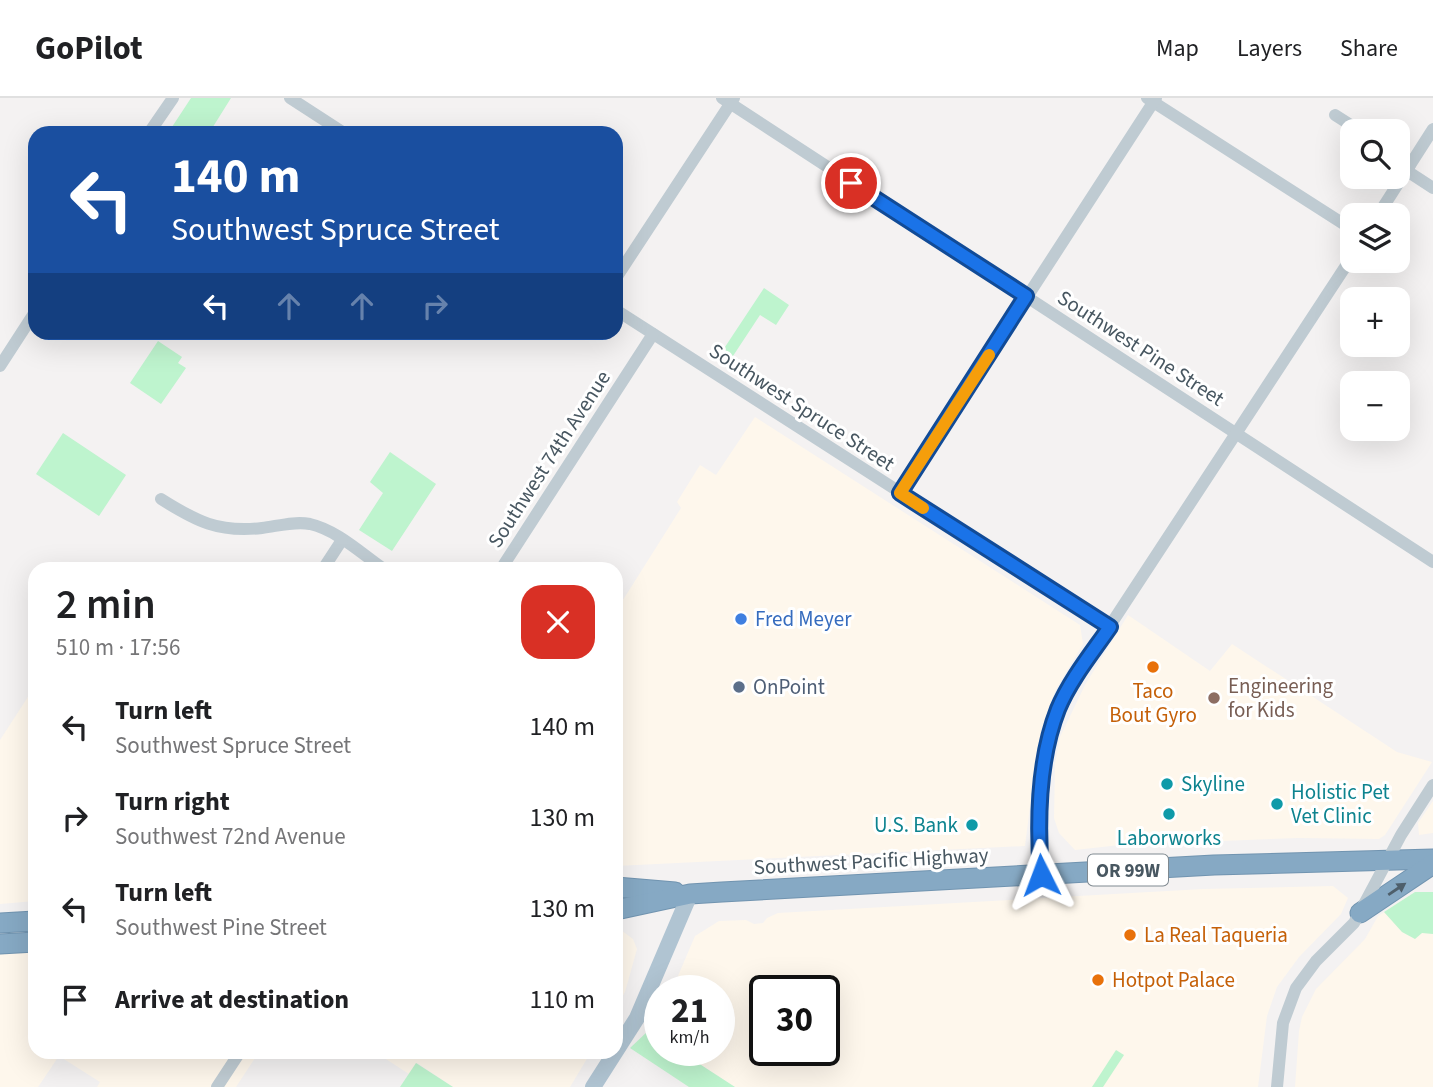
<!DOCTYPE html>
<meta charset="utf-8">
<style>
:root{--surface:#fff;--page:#f6f6f6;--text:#202124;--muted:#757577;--line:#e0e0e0}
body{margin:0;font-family:"Source Sans 3",sans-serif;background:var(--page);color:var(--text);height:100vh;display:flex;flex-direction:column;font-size:26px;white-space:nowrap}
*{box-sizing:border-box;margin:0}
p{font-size:23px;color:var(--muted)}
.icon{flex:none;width:38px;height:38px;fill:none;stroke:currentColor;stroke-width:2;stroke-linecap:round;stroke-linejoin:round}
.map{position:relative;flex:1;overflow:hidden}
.side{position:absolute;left:28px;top:464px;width:595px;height:497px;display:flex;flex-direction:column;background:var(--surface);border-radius:21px;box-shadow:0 7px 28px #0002}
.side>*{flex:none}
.banner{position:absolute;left:28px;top:28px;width:595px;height:214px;border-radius:21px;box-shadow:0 7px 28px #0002;background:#1a4fa0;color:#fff;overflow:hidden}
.buttons{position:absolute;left:1340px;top:21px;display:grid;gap:14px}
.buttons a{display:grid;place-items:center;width:70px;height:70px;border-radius:14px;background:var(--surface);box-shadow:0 7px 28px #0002;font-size:35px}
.speed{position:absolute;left:644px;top:877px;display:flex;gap:14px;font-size:35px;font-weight:700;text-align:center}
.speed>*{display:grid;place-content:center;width:91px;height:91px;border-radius:50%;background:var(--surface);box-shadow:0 7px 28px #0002;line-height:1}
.speed small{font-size:18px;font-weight:400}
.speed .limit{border:4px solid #111;border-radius:10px;background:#fff;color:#111}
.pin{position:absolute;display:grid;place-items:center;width:60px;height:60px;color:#fff;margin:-30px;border:4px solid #fff;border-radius:50%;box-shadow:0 2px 7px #0007}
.me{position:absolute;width:77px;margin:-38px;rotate:357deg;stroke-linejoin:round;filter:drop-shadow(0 0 5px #0008)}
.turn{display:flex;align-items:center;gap:24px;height:147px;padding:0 28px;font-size:32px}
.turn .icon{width:91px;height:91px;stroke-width:2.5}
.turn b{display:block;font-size:49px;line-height:60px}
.lanes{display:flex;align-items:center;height:66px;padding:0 28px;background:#0003;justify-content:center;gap:35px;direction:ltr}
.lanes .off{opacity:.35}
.round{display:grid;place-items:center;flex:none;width:74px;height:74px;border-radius:21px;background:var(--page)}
.summary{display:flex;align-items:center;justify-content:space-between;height:119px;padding:0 28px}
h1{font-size:42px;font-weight:600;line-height:52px}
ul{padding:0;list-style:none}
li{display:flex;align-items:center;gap:21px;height:91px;padding:0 28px}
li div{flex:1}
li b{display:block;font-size:26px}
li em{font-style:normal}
header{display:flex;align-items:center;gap:42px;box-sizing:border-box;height:98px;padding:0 35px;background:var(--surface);border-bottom:2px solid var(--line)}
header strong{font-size:33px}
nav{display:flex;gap:38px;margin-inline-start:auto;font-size:24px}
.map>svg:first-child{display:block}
.commercial{fill:#fef7ec;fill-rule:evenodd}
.green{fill:#bef4ce}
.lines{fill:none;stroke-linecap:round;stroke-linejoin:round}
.highway-casing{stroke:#7194b0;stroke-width:21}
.minor{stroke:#bfcbd2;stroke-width:12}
.major{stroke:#b0c4d2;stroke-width:16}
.highway{stroke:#86a9c4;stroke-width:19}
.oneway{fill:#4e5f6b}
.route-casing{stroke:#114b97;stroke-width:18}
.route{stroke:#1a73e8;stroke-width:12}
.slow{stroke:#f59e0b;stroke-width:12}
.shop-dot{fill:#3f7fe0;stroke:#fff;stroke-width:2.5}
.food-dot{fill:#e8710a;stroke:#fff;stroke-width:2.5}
.service-dot{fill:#5c6f8a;stroke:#fff;stroke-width:2.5}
.education-dot{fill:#8d6e63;stroke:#fff;stroke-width:2.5}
.culture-dot{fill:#0f9aa8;stroke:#fff;stroke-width:2.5}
.labels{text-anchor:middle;stroke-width:6;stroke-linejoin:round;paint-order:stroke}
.shield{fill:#fff;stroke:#7f8990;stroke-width:2}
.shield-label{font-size:19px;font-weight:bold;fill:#485761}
.street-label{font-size:21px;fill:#485761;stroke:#fff}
.shop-label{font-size:21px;fill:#366cbe;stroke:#fff;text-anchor:start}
.education-label{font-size:21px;fill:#785e54;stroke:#fff;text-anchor:start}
.service-label{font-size:21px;fill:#4e5e75;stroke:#fff;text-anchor:start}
.food-label{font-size:21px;fill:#c56008;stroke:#fff;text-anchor:start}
.culture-label{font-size:21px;fill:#0d838f;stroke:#fff;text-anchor:start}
</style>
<header>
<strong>GoPilot</strong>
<nav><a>Map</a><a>Layers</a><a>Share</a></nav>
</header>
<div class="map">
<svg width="1433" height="989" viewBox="0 0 1433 989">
<rect width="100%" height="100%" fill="#f4f2f2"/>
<g class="commercial">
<path d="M755,319L1080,527L1083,546L1055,593L1037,653L1025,748L616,768V513L681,410L677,404L700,367L716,377Z"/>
<path d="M1128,517L1210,573L1232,546L1397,654L1432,664L1385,737L1379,741L1298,740L1120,747L1075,752L1059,735L1054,720L1055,666L1060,639L1085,587Z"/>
<path d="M35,588V803L0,806V642Z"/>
<path d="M1433,703V735L1419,737L1418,725Z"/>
<path d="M1333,788L1348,800L1341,816L1299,859L1277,889L1267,918L1258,989H735L678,952H719V892H672L695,838L719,823L746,822L754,826L763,825L767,820L778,815L1203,791ZM765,892H824V952H765Z"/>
<path d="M1415,794H1433V989H1295L1299,933L1302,919L1316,891L1365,841L1378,818Z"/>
<path d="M616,832H621L633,841L637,851L625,894L616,910Z"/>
<path d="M35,851V954H259L236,989H97L100,984L59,958L38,989H0V853Z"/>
<path d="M375,954H591L570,989H453L417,965L409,976Z"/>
</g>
<g class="green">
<path d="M191,0H231L211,32L214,35H174L170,32Z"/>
<path d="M764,190L789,207L776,227L760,217L733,258L723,252Z"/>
<path d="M158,243L182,259L178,265L186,270L161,306L130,285Z"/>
<path d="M63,335L126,377L99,418L36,376Z"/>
<path d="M390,354L436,386L392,453L359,432L383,395L370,384Z"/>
<path d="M1415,794H1433V836L1422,835L1415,841L1402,834L1384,814Z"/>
<path d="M648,933L660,941V952H678L735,989H689L630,950Z"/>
<path d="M1116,952L1124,957L1103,989H1092Z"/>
<path d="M416,965L453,989H400Z"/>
</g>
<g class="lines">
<g class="highway-casing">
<g id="highway">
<path d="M616,789L675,794"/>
<path d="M616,812L690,796L722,794L1214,767L1433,761"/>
<path d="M1360,815L1433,766"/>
<path d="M0,825L35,823"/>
<path d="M0,846L35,844"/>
</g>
</g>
<g class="minor">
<path d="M290,0L344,35"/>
<path d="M722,0L1433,464"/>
<path d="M1147,0L1353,132"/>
<path d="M1335,17L1360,33"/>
<path d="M149,35L173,0"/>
<path d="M1398,59L1410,67"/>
<path d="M1407,73L1433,90"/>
<path d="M1378,117L1433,31"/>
<path d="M616,180L734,0"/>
<path d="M616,212L1110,529"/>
<path d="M0,268L35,214"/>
<path d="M900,395L1156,0"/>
<path d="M161,401C196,423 218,435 262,430C278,428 294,423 310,426C337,432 362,456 384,471"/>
<path d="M323,471L342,442"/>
<path d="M501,471L653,236"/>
<path d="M1041,777C1037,710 1039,639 1075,581L1353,157"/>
<path d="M217,989L240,954"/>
<path d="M1277,989L1283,925L1296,890L1316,863L1354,825L1401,737L1433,687"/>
</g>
<path class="major" d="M593,989L637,920L690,796"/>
<use href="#highway" class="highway"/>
</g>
<defs><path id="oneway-solid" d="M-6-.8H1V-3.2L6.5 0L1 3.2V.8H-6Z" transform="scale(1.75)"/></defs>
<use class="oneway" href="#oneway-solid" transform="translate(1397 791) rotate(-34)"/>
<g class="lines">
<g class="route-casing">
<path id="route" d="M851,85L1026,198L900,395L1110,529C1092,555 1070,582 1058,611C1038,662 1037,723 1041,777"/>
</g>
<use href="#route" class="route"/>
<path class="slow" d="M923,410L900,395L989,257"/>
</g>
<circle class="shop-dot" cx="741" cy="521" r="7"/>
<g class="food-dot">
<circle cx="1153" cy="569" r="7"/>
<circle cx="1130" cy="837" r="7"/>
<circle cx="1098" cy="882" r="7"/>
</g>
<circle class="service-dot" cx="739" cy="589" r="7"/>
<circle class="education-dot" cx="1214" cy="600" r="7"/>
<g class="culture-dot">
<circle cx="1167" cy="686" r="7"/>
<circle cx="1277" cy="706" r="7"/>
<circle cx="1169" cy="716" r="7"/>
<circle cx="972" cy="727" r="7"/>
</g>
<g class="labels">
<rect class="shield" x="1088" y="756.5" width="80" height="31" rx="5"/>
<g class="shield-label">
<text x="1128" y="779">OR 99W</text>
</g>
<g class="street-label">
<text transform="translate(1141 250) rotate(33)" y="7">Southwest Pine Street</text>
<text transform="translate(802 309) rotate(33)" y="7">Southwest Spruce Street</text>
<text transform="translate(549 361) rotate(-57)" y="7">Southwest 74th Avenue</text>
<text transform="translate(871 763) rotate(-3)" y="7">Southwest Pacific Highway</text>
</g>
<g class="shop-label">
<text x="755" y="528">Fred Meyer</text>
</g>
<g class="education-label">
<text x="1228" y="595">Engineering<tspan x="1228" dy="24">for Kids</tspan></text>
</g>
<g class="service-label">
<text x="753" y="596">OnPoint</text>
</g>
<g class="food-label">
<text x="1153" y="600" text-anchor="middle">Taco<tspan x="1153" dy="24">Bout Gyro</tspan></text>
<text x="1144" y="844">La Real Taqueria</text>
<text x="1112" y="889">Hotpot Palace</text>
</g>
<g class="culture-label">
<text x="1181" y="693">Skyline</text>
<text x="1291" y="701">Holistic Pet<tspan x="1291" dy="24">Vet Clinic</tspan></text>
<text x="958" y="734" text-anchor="end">U.S. Bank</text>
<text x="1169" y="747" text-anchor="middle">Laborworks</text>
</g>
</g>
</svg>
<div class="buttons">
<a><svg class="icon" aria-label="search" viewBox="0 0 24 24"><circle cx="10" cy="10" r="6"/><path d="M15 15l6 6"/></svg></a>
<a><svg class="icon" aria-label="layers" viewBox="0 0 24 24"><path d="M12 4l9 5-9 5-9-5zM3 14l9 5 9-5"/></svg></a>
<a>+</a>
<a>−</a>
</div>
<div class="speed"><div>21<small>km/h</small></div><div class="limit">30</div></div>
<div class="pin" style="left:851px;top:85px;background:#d93025"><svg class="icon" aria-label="arrive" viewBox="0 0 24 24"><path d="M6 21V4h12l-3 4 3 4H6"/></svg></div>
<svg class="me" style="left:1041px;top:777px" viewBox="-20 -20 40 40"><path d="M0-17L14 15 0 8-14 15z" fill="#1a73e8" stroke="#fff" stroke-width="4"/></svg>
<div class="banner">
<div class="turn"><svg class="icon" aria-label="left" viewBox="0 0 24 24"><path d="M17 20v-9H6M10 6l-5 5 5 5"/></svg><div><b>140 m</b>Southwest Spruce Street</div></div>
<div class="lanes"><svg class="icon" aria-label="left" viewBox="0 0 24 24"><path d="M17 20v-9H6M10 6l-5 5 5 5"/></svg><svg class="icon off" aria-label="ahead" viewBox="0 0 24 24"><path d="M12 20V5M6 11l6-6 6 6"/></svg><svg class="icon off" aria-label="ahead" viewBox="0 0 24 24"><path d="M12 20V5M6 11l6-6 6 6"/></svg><svg class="icon off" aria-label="right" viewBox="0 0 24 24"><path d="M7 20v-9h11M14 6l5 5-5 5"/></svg></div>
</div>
<section class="side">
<div class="summary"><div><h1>2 min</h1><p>510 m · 17:56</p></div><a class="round" style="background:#d93025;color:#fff"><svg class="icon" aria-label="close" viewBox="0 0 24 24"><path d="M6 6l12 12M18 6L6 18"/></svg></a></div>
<ul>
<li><svg class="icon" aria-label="left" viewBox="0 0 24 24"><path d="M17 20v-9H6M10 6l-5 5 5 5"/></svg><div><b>Turn left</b><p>Southwest Spruce Street</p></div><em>140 m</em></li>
<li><svg class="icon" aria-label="right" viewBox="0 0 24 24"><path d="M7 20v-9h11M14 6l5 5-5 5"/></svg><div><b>Turn right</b><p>Southwest 72nd Avenue</p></div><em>130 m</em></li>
<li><svg class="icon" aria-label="left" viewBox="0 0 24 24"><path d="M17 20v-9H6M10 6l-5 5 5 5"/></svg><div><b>Turn left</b><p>Southwest Pine Street</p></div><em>130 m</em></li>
<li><svg class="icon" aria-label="arrive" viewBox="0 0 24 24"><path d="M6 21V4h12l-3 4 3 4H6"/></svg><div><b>Arrive at destination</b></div><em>110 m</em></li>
</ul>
</section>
</div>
